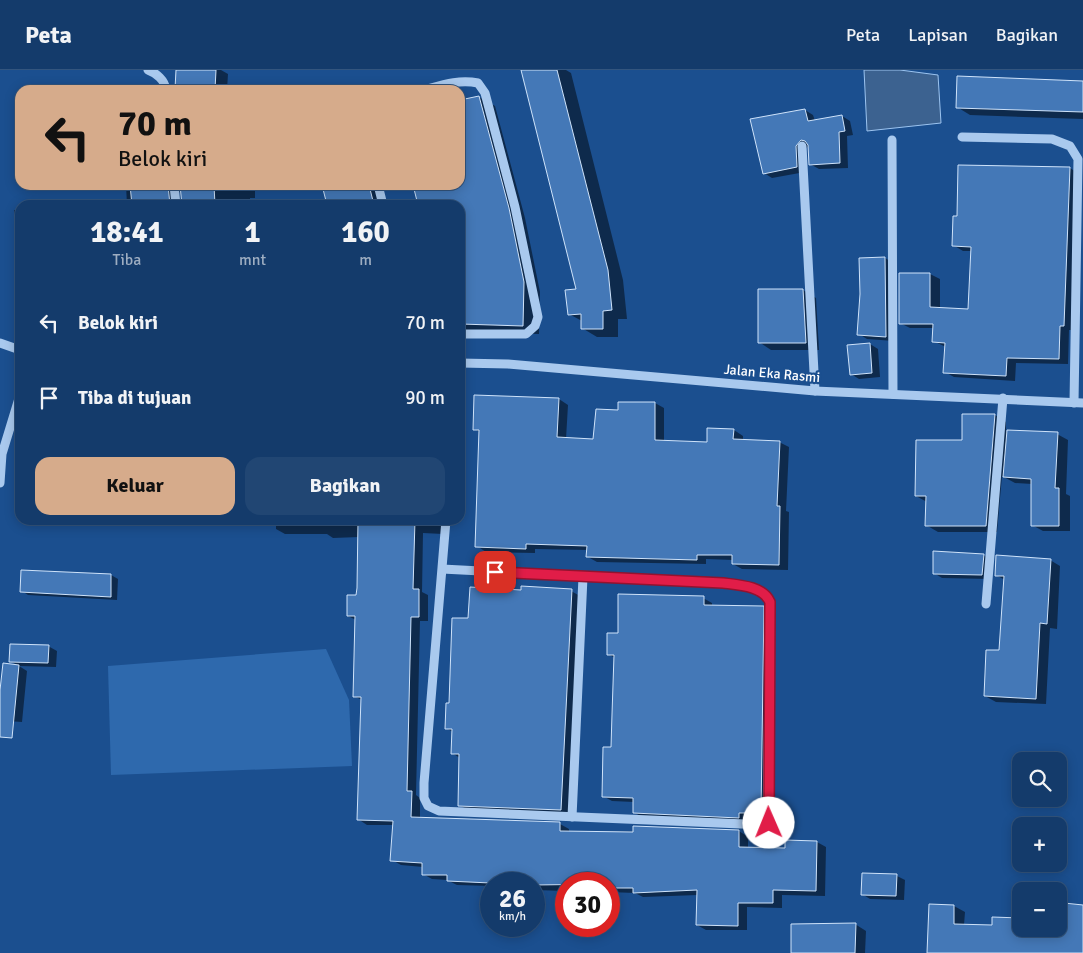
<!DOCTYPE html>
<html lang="id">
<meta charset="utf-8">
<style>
:root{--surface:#143b6b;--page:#214673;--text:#f1f3f6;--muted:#9dadc1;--line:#33557e;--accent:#d6ab8b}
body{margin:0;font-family:Signika,sans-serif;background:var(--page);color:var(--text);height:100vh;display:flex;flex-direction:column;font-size:19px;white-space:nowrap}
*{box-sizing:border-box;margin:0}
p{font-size:16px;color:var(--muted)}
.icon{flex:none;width:28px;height:28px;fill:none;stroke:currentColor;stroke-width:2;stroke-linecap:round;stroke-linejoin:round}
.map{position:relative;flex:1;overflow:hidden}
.details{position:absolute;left:15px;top:130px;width:450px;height:325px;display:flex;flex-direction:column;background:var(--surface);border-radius:15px;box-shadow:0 2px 12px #0003,0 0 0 1px var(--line)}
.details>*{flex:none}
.guide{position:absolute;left:15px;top:15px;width:450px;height:105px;border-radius:15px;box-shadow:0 2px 12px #0003,0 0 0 1px var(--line);background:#d6ab8b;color:#111;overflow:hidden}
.tools{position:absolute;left:1012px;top:682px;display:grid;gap:10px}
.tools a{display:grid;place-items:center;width:55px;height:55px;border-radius:10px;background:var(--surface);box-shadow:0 2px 12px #0003,0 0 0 1px var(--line);font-size:25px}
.speed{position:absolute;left:480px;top:802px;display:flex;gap:10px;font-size:25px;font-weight:700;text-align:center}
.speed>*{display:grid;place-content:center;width:65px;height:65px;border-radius:50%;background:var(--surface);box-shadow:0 2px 12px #0003,0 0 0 1px var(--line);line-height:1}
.speed small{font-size:12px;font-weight:400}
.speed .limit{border:8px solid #d22;background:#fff;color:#111}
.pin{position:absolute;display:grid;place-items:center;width:42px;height:42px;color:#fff;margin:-21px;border-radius:10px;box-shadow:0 2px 8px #0006}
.me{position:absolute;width:55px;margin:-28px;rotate:359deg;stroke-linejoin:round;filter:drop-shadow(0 0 4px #0008)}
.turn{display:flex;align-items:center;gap:18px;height:105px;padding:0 20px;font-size:22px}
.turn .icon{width:65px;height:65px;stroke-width:2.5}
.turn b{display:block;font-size:35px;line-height:42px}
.eta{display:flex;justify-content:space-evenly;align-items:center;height:85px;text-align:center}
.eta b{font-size:30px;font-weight:800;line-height:35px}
.action{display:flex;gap:10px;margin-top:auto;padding:10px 20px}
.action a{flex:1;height:58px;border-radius:15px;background:var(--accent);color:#111;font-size:20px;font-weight:800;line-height:58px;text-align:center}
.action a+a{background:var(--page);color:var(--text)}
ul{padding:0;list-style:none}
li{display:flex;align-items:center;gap:15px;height:75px;padding:0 20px}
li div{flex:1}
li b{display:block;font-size:19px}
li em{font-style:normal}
header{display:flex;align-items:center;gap:30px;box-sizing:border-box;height:70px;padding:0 25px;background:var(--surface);border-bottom:1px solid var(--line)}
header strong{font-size:24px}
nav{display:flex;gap:28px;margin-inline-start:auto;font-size:18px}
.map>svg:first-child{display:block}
.green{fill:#2e69ad}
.water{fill:#3c6290;stroke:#9cc4f0}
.shadow{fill:#0007}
.building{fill:#4478b7;stroke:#cfe3fa}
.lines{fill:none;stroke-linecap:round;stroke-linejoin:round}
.minor{stroke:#a9c9ee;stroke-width:9}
.route-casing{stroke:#92132f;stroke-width:12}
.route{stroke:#e11d48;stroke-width:9}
.labels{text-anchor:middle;stroke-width:4.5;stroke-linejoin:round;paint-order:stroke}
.street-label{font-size:14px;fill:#fff;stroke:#1b4f8f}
</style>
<header>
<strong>Peta</strong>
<nav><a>Peta</a><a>Lapisan</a><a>Bagikan</a></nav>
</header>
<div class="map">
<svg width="1083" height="883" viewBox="0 0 1083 883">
<rect width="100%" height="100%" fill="#1b4f8f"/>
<path class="green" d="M326,579L349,630L352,696L111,705L108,596Z"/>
<path class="water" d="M864,0H900L938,5L941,53L867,61Z"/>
<g class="shadow">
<path d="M177,0H221L228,4L227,20H177Z"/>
<path d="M530,0H566L571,3L623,210L627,249H618V267H597L582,258V251L569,244L578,220Z"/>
<path d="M1083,13V49L970,45L957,37Z"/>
<path d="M479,27L495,36L525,148L540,222L539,264L466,262L460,258V135H420L414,115H460V32Z"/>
<path d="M805,40L813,45L815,51L842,46L850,51L853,65L847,66L848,98L819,99L810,94L809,75L804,81L805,102L772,108L764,103Z"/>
<path d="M1070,98L1079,104L1073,260H1069L1068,294L1016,293L1015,311L954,307L945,302L946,277L933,271L934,258H910L900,253V204H930L940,209V239L969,240L972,181H963L953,175Z"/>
<path d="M126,115H255V128H250V135H183L181,118L179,123L180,135H127Z"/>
<path d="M323,115H378L383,135H328Z"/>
<path d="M14,140H20V175L15,172Z"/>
<path d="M885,188L893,193L894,271L867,269L859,264Z"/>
<path d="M803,220L816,228L819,280H771L759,272Z"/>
<path d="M870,274L878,279L880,307L859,309L851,304Z"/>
<path d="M559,329L568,335L566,369L594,370L619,342L655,333L664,338V372L708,373L734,360L743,366V370L779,372L789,377L786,441L789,442L788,500L742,499L733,494V490L706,489V494L597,492L588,487V480L535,479V483L486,482L477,476L481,363L475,359Z"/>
<path d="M963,345H995L1006,352V362L1057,364L1068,370L1066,424L1070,426V461H1043L1032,455V414L1015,413L1002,406L997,462H938L926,455L927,432L916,426L963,372Z"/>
<path d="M276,450H444L443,464L423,463L422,522L428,525V551H420L416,725L420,728V748L560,754L569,759V762L739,761L748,767V778L786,779L817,772L826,777L825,826L782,825V838L747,837V860H706L697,855L698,825L643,827L635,823L609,822V814H566V821L534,820V814H491V816L457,815L447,810L432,809L423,804V797L401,795L392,790L394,755H367L358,749L362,630L354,626L356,550L348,546L357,526L359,467L333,468L327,464H285L276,459Z"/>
<path d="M983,485L992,490L990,509L942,508L934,503Z"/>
<path d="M1050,490L1060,496L1057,559L1050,558L1046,634L996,632L985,626L1000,582L1005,510L996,505Z"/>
<path d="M22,502L111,505L118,509L117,530L28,525L22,521Z"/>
<path d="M571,521L580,526L569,744L468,740L459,735L460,688L452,683L453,662L446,658L469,549L522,522Z"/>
<path d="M703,528L712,533V536L763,537L772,542L770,747H748V752L643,748L634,742V732L612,731L603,726L612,678L615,588L608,584L620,564Z"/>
<path d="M48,576L57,581L56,597L19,596L27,601L22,652L7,651L0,647V632L19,596L10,591Z"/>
<path d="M897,806L905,810L904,830L870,829L862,824Z"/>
<path d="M954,836L965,842L964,855L993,856V848L1021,849V859H1059V850H1063L1083,837V883H929Z"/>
<path d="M855,854L866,861L865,883H792Z"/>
</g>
<g class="building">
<path d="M176,0H216L215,20L175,19Z"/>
<path d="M521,0H557L608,200L612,240L603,241V259H581V244L568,245L565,220L576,219Z"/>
<path d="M957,6L1083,11V42L956,38Z"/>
<path d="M479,26L509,138L524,212L523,256L460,254V135H418L413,115H460V30Z"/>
<path d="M805,39L808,51L842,45L845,61L839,62L840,93L809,95L808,75L805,71L801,70L796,76L797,97L763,104L750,49Z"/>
<path d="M958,95L1070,97L1064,256H1060L1059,289L1007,288L1006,306L943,303L945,273L932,272L933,254H899V203H930V237L968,239L971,177L952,176L953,146H957Z"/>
<path d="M130,115H168L170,135H132Z"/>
<path d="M180,115H214L215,135H182Z"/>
<path d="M322,115H369L374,135H327Z"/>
<path d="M885,187L886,267L857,265L860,224L859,188Z"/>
<path d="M758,219H803L806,273H758Z"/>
<path d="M870,273L872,303L850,305L847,275Z"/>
<path d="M474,325L559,328L557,367L593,369L596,339L618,340V332H655V370L707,372V358L734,359L733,369L780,371L777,436H780L779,495L732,494V485H697V490L586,487L587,476L526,474V479L475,477L479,360H473Z"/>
<path d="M962,344H995L986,456H925L926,426H915L916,370H962Z"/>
<path d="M1007,360L1058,362L1055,418H1059V456H1031V409L1003,407Z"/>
<path d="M358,450H415L413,519H419V547H411L407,721H412L411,747L560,752V761L633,762V756L739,760V777L785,778V770L817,771L816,821L773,820V833H738V856L696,855L697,820L633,823V818H609V814L534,815L447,811V805H422V793L390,791L393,751L357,750L361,627H353L355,546H347V525H356L357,518Z"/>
<path d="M933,481L984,484L982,505L933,504Z"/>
<path d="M996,485L1051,489L1047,554L1040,553L1036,629L984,626L986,580H999L1004,506H995Z"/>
<path d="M21,500L111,504V527L20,522Z"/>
<path d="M521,516L572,519L561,740L458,736L459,684H451L452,659H445L446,633H449L452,548H468L470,517L521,520Z"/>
<path d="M618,524L704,526V535L764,536L761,743H739V748L633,743V728L602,727L603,677H611L612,644L614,585H607V563H618Z"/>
<path d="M10,574L49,575L48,593L9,592Z"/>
<path d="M3,593L19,595L12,668L0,667V620Z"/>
<path d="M862,803L897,804L896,826L861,825Z"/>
<path d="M1064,833L1083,835V883H927L929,834L954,835V854L992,855V847L1021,848V859H1061Z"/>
<path d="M856,853L855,883H791V854Z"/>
</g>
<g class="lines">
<g class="minor">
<path d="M148,0C156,3 165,10 166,20"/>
<path d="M424,20C442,15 459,9 478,13L485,23L515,137L538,247L535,256L526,264H460"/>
<path d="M962,67L1052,69L1070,76L1078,89L1074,333"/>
<path d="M892,70L893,324"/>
<path d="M802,76L815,321"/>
<path d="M174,115L176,135"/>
<path d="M378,115L383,135"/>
<path d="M0,273L20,280"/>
<path d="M460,293L508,294L815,321L1083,333"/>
<path d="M0,413L2,384L20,325"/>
<path d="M442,499L723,513C739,515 763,516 770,532L767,755L439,741L428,736L424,728V713L446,450"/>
<path d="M986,534L1003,328"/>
<path d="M572,747L583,507"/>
</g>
</g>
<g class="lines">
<g class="route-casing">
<path id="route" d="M495,502L723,513C739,515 763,516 770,532L769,753"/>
</g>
<use href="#route" class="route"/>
</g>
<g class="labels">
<g class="street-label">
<text transform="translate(772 303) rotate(5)" y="5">Jalan Eka Rasmi</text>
</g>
</g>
</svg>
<div class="tools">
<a><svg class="icon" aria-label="search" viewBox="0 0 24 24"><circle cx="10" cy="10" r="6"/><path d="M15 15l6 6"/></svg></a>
<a>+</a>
<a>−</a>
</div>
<div class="speed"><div>26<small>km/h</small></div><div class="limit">30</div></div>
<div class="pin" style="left:495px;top:502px;background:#d93025"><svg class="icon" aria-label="arrive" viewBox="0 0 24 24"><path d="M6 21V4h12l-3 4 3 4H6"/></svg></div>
<svg class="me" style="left:769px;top:753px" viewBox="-20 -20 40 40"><circle r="19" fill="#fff"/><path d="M0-13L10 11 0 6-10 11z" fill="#e11d48"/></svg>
<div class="guide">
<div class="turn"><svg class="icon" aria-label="left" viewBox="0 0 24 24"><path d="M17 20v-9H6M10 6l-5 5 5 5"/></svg><div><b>70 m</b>Belok kiri</div></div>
</div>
<section class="details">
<div class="eta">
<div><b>18:41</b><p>Tiba</p></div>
<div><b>1</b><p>mnt</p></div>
<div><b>160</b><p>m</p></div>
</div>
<ul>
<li><svg class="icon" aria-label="left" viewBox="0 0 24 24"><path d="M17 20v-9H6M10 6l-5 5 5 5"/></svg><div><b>Belok kiri</b></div><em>70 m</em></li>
<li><svg class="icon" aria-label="arrive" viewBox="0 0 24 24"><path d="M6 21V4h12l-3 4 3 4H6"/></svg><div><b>Tiba di tujuan</b></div><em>90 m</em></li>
</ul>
<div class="action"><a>Keluar</a><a>Bagikan</a></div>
</section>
</div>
